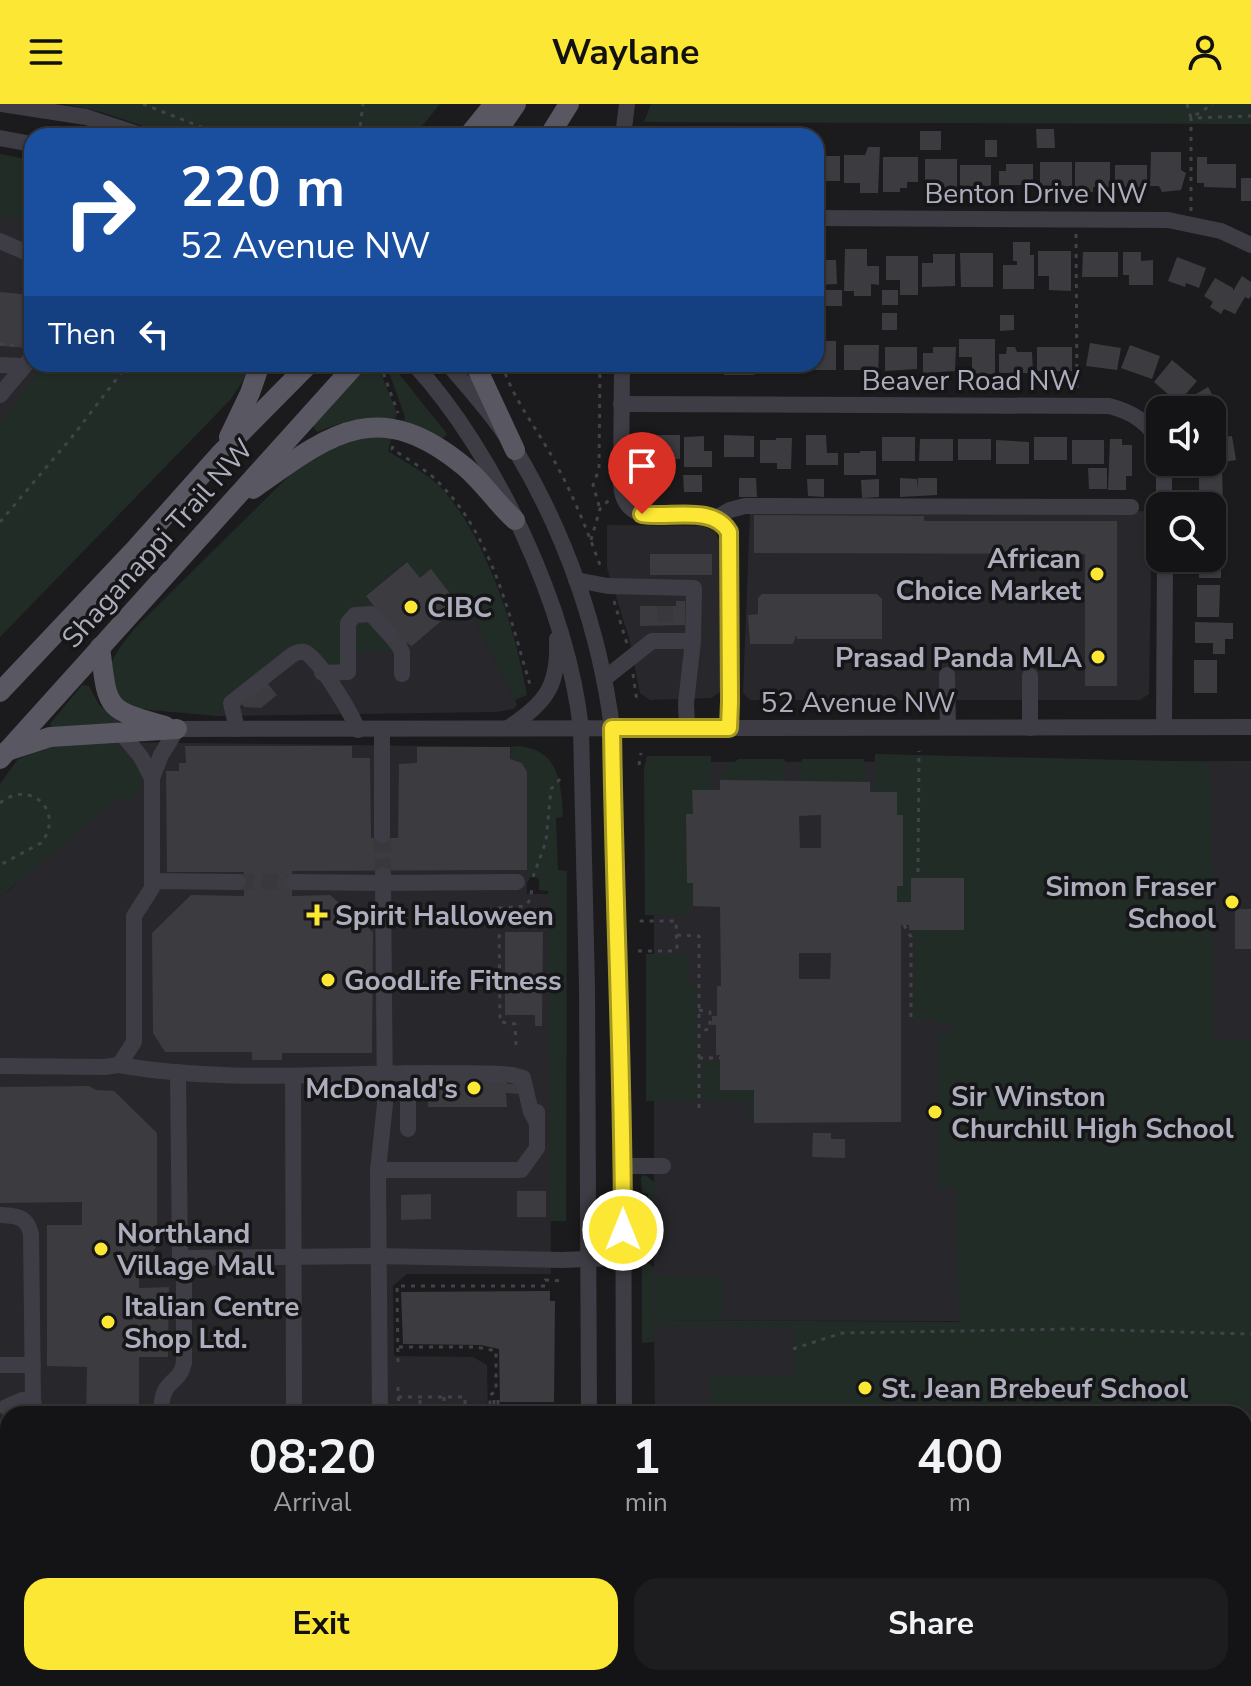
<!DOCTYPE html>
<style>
:root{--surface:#141416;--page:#1d1d1f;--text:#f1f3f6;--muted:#9d9ea1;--line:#333335;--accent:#fce834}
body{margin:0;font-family:"Nunito Sans",sans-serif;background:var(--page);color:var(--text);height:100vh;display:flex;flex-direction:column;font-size:30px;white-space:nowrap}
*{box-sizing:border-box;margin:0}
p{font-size:26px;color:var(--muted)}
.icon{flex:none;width:44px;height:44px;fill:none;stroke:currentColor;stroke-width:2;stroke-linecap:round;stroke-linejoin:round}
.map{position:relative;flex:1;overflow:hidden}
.details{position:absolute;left:0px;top:1302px;width:1252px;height:280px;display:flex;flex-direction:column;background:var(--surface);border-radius:24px 24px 0 0;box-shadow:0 2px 6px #0004,0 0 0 2px var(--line)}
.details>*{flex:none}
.top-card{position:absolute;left:24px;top:24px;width:800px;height:244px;border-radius:24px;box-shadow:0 2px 6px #0004,0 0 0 2px var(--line);background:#1a4fa0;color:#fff;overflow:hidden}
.fabs{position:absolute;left:1146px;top:292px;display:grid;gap:16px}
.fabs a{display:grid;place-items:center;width:80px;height:80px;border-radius:16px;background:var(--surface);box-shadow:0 2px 6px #0004,0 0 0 2px var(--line);font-size:40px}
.pin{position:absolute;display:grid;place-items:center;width:68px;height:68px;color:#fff;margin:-82px -34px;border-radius:50% 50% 50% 0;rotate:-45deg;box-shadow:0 0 8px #0007}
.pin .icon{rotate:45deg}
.me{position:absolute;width:88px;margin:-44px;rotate:0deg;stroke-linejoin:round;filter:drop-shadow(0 0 6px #0008)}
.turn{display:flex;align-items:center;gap:28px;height:168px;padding:0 24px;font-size:36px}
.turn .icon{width:104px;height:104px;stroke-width:2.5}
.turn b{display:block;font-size:56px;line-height:68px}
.then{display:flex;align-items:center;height:76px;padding:0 24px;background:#0003;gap:16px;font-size:30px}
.eta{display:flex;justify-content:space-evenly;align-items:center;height:136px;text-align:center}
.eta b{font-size:48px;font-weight:700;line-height:56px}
.cta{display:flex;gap:16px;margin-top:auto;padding:16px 24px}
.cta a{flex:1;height:92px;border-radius:24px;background:var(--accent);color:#111;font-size:32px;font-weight:700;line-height:92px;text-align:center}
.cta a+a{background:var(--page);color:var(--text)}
header{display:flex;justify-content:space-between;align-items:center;height:104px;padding:0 24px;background:var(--accent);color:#111;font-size:36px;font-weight:700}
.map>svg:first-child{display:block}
.built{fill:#28272b}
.green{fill:#222c26}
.building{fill:#3c3b3f;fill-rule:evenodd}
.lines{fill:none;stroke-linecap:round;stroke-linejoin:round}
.minor-tunnel{stroke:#38383d;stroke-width:16;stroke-dasharray:16 8;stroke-linecap:butt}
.path{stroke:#41424a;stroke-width:3;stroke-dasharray:4 6;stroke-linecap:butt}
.minor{stroke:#3e3d45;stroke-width:16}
.major{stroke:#585762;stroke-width:20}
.route-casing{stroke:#a49722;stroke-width:20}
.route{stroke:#fce834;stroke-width:14}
.poi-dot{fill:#fce834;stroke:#161618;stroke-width:3}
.labels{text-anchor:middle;stroke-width:7;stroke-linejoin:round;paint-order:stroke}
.street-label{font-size:28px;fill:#adaebd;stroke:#161618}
.poi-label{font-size:28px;font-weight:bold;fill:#adaebd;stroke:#161618;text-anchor:start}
</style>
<header><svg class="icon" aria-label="menu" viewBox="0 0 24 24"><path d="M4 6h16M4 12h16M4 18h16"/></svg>Waylane<svg class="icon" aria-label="person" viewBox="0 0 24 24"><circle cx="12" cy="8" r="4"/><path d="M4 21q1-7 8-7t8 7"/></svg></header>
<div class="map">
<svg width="1251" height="1582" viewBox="0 0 1251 1582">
<rect width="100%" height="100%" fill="#1b1b1d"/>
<g class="built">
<path d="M0,80L32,94V260H65L0,346Z"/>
<path d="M1152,407L1149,590L1140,596H750L743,589L750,409Z"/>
<path d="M607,421L702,422L715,427L720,438V588L711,594L650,596L640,589L629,534L607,464Z"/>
<path d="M407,458L431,465L473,512L515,596L517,601L513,605L496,608L217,612L226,594L356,503L364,502L366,492Z"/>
<path d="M107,638L510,643L511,655L522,659L527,668V790H549L551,1170H407L393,1182L394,1252L473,1253L487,1261L488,1310H8V1574H565V1582H0V793L14,782Z"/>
<path d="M1251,657V937L1215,938L1216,1218L654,1216V658Z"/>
<path d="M654,1222H811L1076,1310H655Z"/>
<path d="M1244,1570L1251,1571V1582H935V1574H1244Z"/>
</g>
<g class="green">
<path d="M65,0H440L414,32H173L101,8Z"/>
<path d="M651,0H1251V20L644,18Z"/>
<path d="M0,50L32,56V120L0,111Z"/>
<path d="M43,260H250L244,275L230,296L0,533V320Z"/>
<path d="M367,260L378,262L397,309L395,315C366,313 344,316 317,328L313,322Z"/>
<path d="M386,260H391L447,330L442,335L404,317L405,313Z"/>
<path d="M355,333H392L388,347C406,359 429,370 443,386C487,435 516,528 527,591L515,596L473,512L458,494L455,496L431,465L420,474L406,458L366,492L380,510L364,502L356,503L339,562L327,564L305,542L226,594L217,612L140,605L124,600C120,594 112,585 110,577C105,559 125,537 135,524L299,362Z"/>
<path d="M364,513L397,548L351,547L353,517Z"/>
<path d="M82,581L89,582L99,601L119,617L118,621L52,623L50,620Z"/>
<path d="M107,638C134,649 158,675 127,698L121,692L0,793V680L18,655L40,646L51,642Z"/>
<path d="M518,642C560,646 561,679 563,713L556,714L558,766L567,767L566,1117H550L548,787L539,786V775L532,771L527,779V668L522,659L511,655L510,643Z"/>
<path d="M875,650L1211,658L1215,1018V937H1251V1571L1244,1570V1310H749L748,1302L710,1303V1273H794V1223L655,1222L654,1238L642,1239V1161L647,1159L654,1163V1216L959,1218L956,1084H938L939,929H954L955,920H938L937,916H913L915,834L909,826H964V774H911V798H897V782H903V712L897,711V688H875Z"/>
<path d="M647,652H711V686H693V710L686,711L687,779H693V802L688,806V812L645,811L644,664Z"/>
<path d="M738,655H783L785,657V678L720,676L725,666Z"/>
<path d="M802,655H864L866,678H800Z"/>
<path d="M646,850H689V882H696L697,997H646Z"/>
<path d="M701,957H720V986H754V1014L749,1008V997H701Z"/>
<path d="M645,1071L654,1078V1134L650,1139L641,1141V1096L648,1095V1089H642L641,1073Z"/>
<path d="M656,1172L723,1173L722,1214H656Z"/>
</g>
<g class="building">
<path d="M1036,25H1054L1055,44H1037Z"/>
<rect x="920" y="27" width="21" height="19"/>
<rect x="985" y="36" width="12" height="17"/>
<path d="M868,43H880L878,89H860V79H844V51H865Z"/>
<path d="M1151,48H1181V66L1186,69L1181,86L1162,88L1159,82H1150Z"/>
<rect x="816" y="52" width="24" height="25"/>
<path d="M883,53H918V78H907V84H900V88H883Z"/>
<path d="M1197,53H1207V60H1236V84L1204,83V79H1197Z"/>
<path d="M925,55H957V84H936V79H925Z"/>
<rect x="1040" y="58" width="32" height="24"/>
<path d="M1075,58H1110V83H1093V88H1081V83H1075Z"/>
<path d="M1006,60H1033V81H999V67H1006Z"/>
<path d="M960,61H991V82L960,83Z"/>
<rect x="1115" y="61" width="32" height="22"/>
<rect x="1241" y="74" width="10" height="23"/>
<path d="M1013,138H1030V151H1034V185H1003V161H1017V157H1013Z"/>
<path d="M845,145H867V162H879V181L871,180V192H854V187H844Z"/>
<path d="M1038,147H1071V187L1049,186V172H1038Z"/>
<path d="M816,148H822V156H836L837,180L816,181Z"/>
<path d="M1083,148H1118V173H1082Z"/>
<path d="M1123,148H1141V157L1153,156V181H1129V171H1123Z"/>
<path d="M960,149H993V183H961Z"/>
<path d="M933,150H955V182L922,183V159H933Z"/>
<path d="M886,152H918V191H900V176H886Z"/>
<path d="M1177,153L1206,164L1199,184L1186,179L1185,183L1168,177Z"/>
<path d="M1242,172L1251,178V192L1249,195L1245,193L1235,210L1224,205L1221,210L1210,203L1213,198L1204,192L1215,174L1233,184V187Z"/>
<rect x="825" y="186" width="17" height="16"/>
<rect x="882" y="186" width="16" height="15"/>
<path d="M0,188L32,191L30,244L0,242Z"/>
<rect x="882" y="209" width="15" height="17"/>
<path d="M1000,211H1014V226L1000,227Z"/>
<path d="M959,235H995V270H972V253H959Z"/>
<path d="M816,237H836V266H805V260H816Z"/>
<path d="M1090,239L1121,244L1117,266L1086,262Z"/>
<path d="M844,241H879L878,275H861V266H844Z"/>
<path d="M1130,241L1160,252L1152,275L1121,264Z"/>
<path d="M885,243H917V265L885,267Z"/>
<path d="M933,243H956L955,267L923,269V249H933Z"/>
<path d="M1007,243H1015L1017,248H1032L1033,269H999V250H1006Z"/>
<rect x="1037" y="243" width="35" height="24"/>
<path d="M1172,256L1197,277L1178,299L1154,278Z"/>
<path d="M686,260H715V270L685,269Z"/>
<rect x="724" y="260" width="30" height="11"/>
<path d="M760,260H792V267L761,268Z"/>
<path d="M1208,283L1225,313L1212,321V306H1192L1186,296Z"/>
<path d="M648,331H680V355H670V367L643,369V349H648Z"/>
<path d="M724,331L754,332V353H724Z"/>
<path d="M806,331H826L827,349H838V361H806Z"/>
<path d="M704,332V347H712V363H684V333Z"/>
<path d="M1232,332L1236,356L1212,360V335Z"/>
<rect x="882" y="333" width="33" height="24"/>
<rect x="1034" y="333" width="33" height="23"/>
<path d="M776,334H792L791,365H777V359H760V336H776Z"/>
<path d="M920,335H953V357H919Z"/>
<rect x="958" y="335" width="33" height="21"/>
<path d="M1110,335H1122V341H1132V372H1126V386H1108Z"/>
<path d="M996,336L1029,338V360H996Z"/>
<rect x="1072" y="336" width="32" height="24"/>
<path d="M860,347H876V371H844V349H860Z"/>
<path d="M1088,364H1107V385H1089Z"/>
<path d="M1199,366H1222L1223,397H1199Z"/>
<path d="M683,371H702V388H684Z"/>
<path d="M739,374H756L757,393H739Z"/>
<path d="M900,374L917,375V386L918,374H937V391L900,393Z"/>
<path d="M807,375H824V393L808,392Z"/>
<path d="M879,375V393L862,394L861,376Z"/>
<rect x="1212" y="404" width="8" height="34"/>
<path d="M754,411L924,412V417H1117V582H1085V450L754,449Z"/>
<path d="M1212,442H1221V474H1199V454H1212Z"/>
<rect x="650" y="450" width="62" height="21"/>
<path d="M407,458L420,474L431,465L455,496L436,512L441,517L412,542L405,538L392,546L384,536L394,528L366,492Z"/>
<path d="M1197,481H1220L1219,513H1197Z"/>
<path d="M762,490H877L882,495V535H797L796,531L793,540H750L748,511L758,510V494Z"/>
<path d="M676,497H685V521L640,522V502H676Z"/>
<path d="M1195,518L1233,519V535H1225V550H1213V539H1195Z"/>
<rect x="1194" y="556" width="23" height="33"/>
<path d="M264,575L277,591L261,604L244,603L240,597Z"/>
<path d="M185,642H352V654H370L371,734H398L399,660L417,659V643H510V655L522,659L527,668V766L292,767V792L330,791L373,828L372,949H282V956H252V948H165L153,929L152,829L191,791L244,792V768H167L166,667H179V659H186Z"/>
<path d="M720,676L870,678V688H897V711H903V782H897V798H911V774H964V826H909V821H901V1018L754,1019V986H720V951H716V921H712V912H717V882H721L720,803L693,802V779H687L686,710H693L692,686H720ZM821,711V744H800L799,712ZM799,849H831L830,875H799Z"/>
<rect x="1235" y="805" width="16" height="40"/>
<path d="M505,828H543L542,922H535V911H505Z"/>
<path d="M507,973V980H520L521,990L506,989L507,1003H428V976Z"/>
<path d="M89,982L96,986L114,987L157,1029V1142L139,1168V1184L169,1183L168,1253H139V1310H86L87,1263L47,1262V1121H82V1098L0,1099V983Z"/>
<path d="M813,1029H831V1035H845V1054L812,1053Z"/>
<rect x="517" y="1087" width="29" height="26"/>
<path d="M431,1090V1115L401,1116V1091Z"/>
<path d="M550,1187V1197H555L554,1298H500L499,1245L481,1241L403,1240L401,1188Z"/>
<rect x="725" y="1302" width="24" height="8"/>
<path d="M100,1574H328V1582H81V1578L100,1577Z"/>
</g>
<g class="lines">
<g class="minor-tunnel">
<path d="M665,502V522"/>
<path d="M382,731L383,771"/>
<path d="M238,778H293"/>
</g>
<g class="path">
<path d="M143,0L224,32"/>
<path d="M1187,0L1191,14L1213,0"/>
<path d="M359,32L363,0"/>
<path d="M1191,107V14L1251,12"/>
<path d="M1076,130L1077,286"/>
<path d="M0,240L20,242"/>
<path d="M380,260L398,309"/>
<path d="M502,260C513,296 539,327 556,360C574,393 588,428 601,464"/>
<path d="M600,260L599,365L593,381L600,405"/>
<path d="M393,342L392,345C409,356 429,367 442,382C494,436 510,515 531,584"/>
<path d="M0,418L72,333L128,260"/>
<path d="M591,436L600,405L611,394"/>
<path d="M614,497L627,540"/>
<path d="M633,570L637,598"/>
<path d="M639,661L641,649"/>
<path d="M0,699C30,674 66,708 41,739L0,761"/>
<path d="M918,768L919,647"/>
<path d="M533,773L546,737L551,685L560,675"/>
<path d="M904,821L911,833V916"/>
<path d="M677,831L699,832V1005"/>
<path d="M638,847H674L677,845L676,817H638"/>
<path d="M400,878L468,879"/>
<path d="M485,879H500"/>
<path d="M699,906L710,908V925L700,927"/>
<path d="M516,941L515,920L500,918L499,804L525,802L530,796L532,785"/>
<path d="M699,954H720"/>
<path d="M399,1243H476L496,1247V1287L490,1291V1310"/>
<path d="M793,1245L842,1229L1073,1225L1251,1230"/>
<path d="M398,1258L397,1182H545V1176L562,1177"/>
<path d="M398,1283L399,1310"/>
<path d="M398,1293H465V1310"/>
<path d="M444,1293V1310"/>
<path d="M512,1305H558"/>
<path d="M420,1310V1293"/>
<path d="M494,1310V1295H498V1304L512,1305V1310"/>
<path d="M1244,1437L1251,1436"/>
</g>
<g class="minor">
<path d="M2,0L86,13L144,32"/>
<path d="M623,32L627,0"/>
<path d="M0,34L32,40"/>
<path d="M816,114L1168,116L1221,127L1251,141"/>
<path d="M0,137L32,151"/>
<path d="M414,260C496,349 568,505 581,625L587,883L589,1310"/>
<path d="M448,260C472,288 497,316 516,347C566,431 600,528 612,624L615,821L623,1003L624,1310"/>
<path d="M622,260L621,379C624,442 705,386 729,428V624"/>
<path d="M0,261L22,262"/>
<path d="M0,291L32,253"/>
<path d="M621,300L1109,302C1133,308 1150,319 1160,341"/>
<path d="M1164,358V402"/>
<path d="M716,414L730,406L745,402L1131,403"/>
<path d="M576,476L608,482L694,484L693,537L686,599L687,624"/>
<path d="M399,542L402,548V570"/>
<path d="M322,569L348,568V519L355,511L371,510L390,531"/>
<path d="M947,571L948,623"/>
<path d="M604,575L652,537H693"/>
<path d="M1164,623L1165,454"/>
<path d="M508,624C546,599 559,582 557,535"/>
<path d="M1030,624V572"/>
<path d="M237,625L231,599L292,551C296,549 298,547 304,548C318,552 352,611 358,626"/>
<path d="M382,626V731"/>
<path d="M122,630L141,653L152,674"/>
<path d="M383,771V779L517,778"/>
<path d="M152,777L238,778"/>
<path d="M293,778L383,779L385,1000L378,1066L380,1310"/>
<path d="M119,961C222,979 328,969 432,969C459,970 486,968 512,971L523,974L531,1008L537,1019"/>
<path d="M0,962L104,963L119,961L134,938V812L152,784V674L161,651L177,625L1251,623"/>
<path d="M408,969V1025"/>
<path d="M293,972L294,1310"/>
<path d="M623,1062H663"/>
<path d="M378,1066H521L537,1044V1008"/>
<path d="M0,1111C17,1112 27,1112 31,1130L33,1296L36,1310"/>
<path d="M180,1154L378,1152L562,1156L638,1153"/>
<path d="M0,1261H33"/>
<path d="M6,1303L22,1296H33"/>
<path d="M161,1310C161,1272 179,1283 184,1259V1175L180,1154L178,968"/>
<path d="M343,1574V1582"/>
<path d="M590,1574V1582"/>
<path d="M625,1574V1582"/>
<path d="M72,1582V1574"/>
<path d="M1050,1582H1247"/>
</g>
<g class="major">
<path d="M468,32L494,0"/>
<path d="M494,32L516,0"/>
<path d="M549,32L569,0"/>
<path d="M475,260L515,346"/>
<path d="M229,333L250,289L260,260"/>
<path d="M253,385C331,329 378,291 465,363C483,378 497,400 515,416"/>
<path d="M100,543C108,605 104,605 165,622"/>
<path d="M0,588L137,443L221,349L309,260"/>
<path d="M7,647L50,633L177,625"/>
<path d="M0,655L356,260"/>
</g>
</g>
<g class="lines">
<g class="route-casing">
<path id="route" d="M623,1126C623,959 614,792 612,624H729L730,598L729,428C713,400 669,415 642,410"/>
</g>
<use href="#route" class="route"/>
</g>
<g class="poi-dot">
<circle cx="1097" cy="470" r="8"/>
<circle cx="411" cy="503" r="8"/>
<circle cx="1098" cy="553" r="8"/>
<circle cx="1232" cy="798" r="8"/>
<path d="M313 799h8v8h8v8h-8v8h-8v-8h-8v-8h8z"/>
<circle cx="328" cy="876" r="8"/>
<circle cx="474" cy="984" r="8"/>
<circle cx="935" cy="1008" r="8"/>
<circle cx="101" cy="1145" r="8"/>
<circle cx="108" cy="1218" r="8"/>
<circle cx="865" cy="1284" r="8"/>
</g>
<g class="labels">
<g class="street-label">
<text x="1036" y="99">Benton Drive NW</text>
<text x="971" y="286">Beaver Road NW</text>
<text transform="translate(157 439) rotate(-48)" y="10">Shaganappi Trail NW</text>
<text x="858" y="608">52 Avenue NW</text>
</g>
<g class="poi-label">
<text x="1081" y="464" text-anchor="end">African<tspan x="1081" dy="32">Choice Market</tspan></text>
<text x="427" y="513">CIBC</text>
<text x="1082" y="563" text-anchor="end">Prasad Panda MLA</text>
<text x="1216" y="792" text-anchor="end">Simon Fraser<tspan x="1216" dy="32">School</tspan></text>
<text x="335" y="821">Spirit Halloween</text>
<text x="344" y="886">GoodLife Fitness</text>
<text x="458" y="994" text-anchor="end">McDonald's</text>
<text x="951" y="1002">Sir Winston<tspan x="951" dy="32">Churchill High School</tspan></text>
<text x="117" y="1139">Northland<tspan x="117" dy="32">Village Mall</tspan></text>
<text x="124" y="1212">Italian Centre<tspan x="124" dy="32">Shop Ltd.</tspan></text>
<text x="881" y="1294">St. Jean Brebeuf School</text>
</g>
</g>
</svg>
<div class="fabs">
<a><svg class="icon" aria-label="sound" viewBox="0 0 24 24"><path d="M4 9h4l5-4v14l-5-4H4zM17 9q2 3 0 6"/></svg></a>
<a><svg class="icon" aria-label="search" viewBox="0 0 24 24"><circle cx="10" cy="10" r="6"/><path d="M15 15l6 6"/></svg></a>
</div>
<div class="pin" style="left:642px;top:410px;background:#d93025"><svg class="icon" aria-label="arrive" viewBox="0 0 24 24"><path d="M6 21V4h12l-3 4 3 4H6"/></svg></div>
<svg class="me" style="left:623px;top:1126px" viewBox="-20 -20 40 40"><circle r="17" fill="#fce834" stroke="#fff" stroke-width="3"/><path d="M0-11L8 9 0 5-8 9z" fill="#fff"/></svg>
<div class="top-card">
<div class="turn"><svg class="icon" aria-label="right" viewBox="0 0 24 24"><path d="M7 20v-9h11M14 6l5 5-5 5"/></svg><div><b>220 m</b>52 Avenue NW</div></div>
<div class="then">Then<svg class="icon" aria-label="left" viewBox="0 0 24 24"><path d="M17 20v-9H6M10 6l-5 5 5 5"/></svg></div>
</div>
<section class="details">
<div class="eta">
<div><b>08:20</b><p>Arrival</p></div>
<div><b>1</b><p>min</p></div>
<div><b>400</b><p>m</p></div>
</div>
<div class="cta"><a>Exit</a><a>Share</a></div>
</section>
</div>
